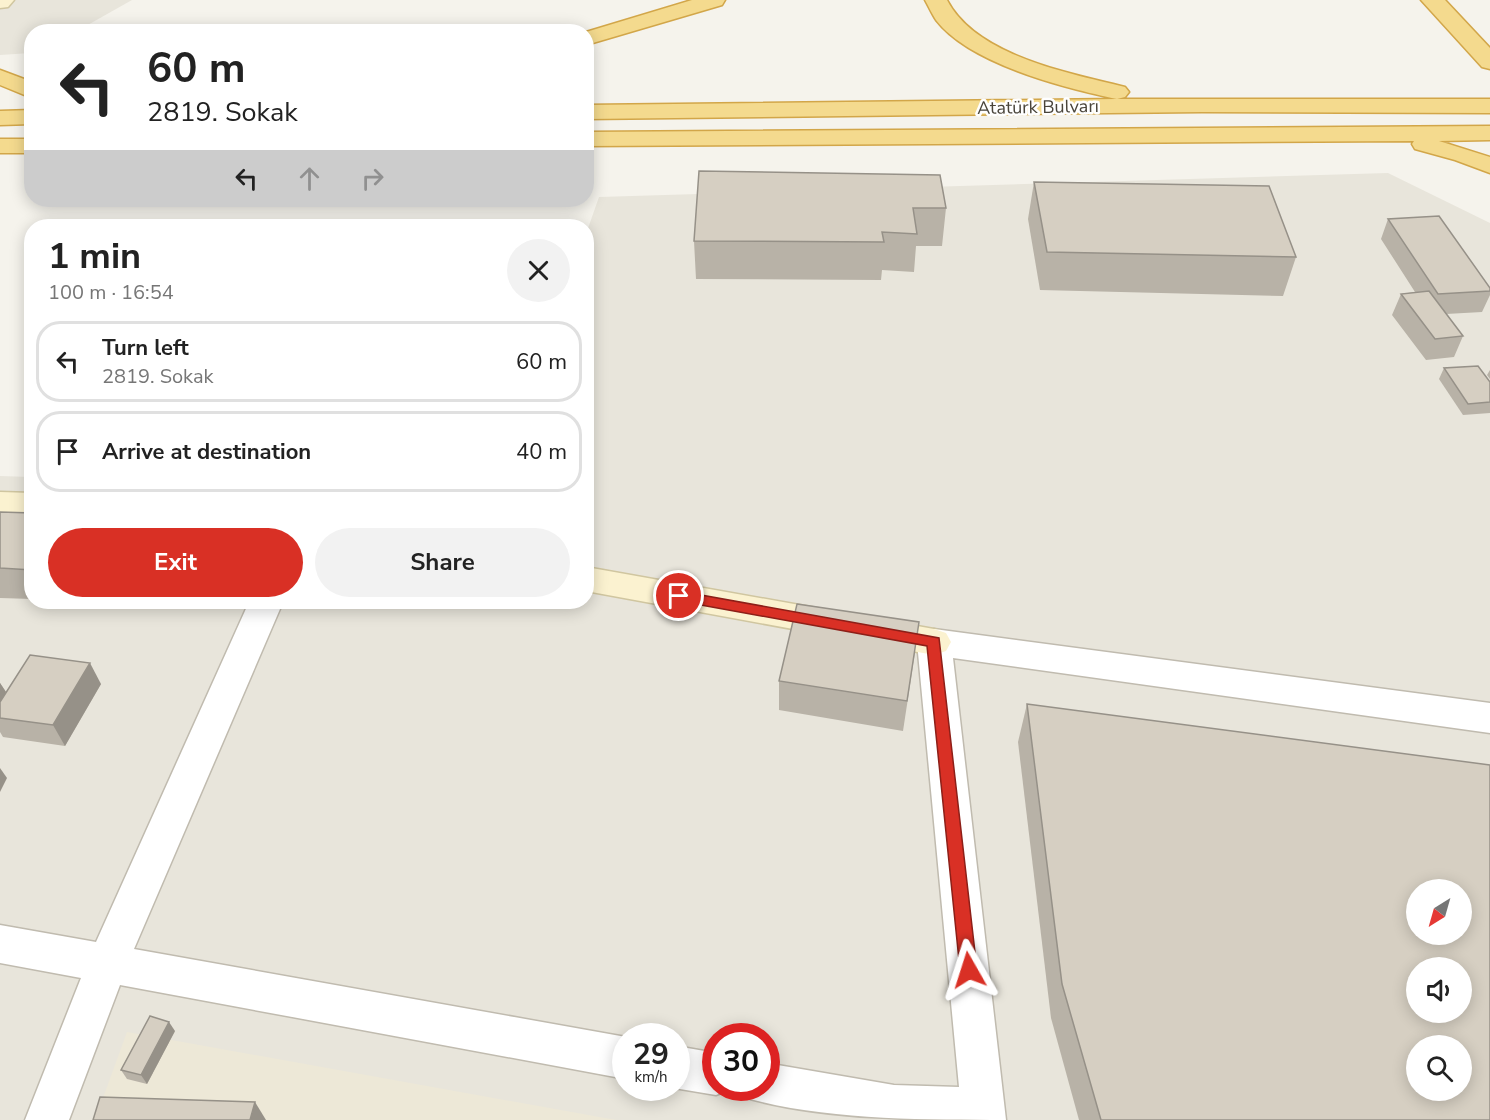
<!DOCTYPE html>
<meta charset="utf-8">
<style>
:root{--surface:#fff;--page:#f2f2f2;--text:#222;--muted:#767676;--line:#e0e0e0;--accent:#d93025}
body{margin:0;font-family:"Nunito Sans",sans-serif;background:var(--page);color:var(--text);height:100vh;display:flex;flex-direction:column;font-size:22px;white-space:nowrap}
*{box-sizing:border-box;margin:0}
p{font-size:20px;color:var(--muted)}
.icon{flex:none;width:33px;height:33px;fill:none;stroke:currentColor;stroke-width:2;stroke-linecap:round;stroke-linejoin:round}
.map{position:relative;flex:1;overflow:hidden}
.side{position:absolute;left:24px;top:219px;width:570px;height:390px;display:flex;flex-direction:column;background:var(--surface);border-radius:24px;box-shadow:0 3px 15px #0003}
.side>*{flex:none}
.hud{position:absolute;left:24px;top:24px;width:570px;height:183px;border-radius:24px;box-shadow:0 3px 15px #0003;background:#fff;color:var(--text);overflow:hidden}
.needle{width:39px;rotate:217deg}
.tools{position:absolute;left:1406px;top:879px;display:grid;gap:12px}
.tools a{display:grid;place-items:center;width:66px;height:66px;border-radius:50%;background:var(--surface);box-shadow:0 3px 15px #0003;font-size:30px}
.speed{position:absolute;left:612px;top:1023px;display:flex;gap:12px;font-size:30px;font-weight:700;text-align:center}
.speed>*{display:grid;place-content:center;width:78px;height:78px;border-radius:50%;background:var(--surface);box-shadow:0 3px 15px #0003;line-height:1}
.speed small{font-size:15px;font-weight:400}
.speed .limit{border:9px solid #d22;background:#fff;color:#111}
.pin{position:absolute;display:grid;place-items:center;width:51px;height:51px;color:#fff;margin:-26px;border:3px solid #fff;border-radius:50%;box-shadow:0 2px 6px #0007}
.me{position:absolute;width:66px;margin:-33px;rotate:354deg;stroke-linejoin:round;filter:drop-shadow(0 0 4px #0008)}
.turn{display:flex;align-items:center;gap:21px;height:126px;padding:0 24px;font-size:27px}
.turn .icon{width:78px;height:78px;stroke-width:2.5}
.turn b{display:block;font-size:42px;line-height:51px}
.lanes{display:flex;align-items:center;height:57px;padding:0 24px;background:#0003;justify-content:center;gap:30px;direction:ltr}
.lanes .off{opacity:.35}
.round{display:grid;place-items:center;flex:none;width:63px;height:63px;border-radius:32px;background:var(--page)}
.overview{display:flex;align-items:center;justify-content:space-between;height:102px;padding:0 24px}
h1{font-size:36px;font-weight:700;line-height:45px}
.action{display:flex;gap:12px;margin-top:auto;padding:12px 24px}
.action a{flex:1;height:69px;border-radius:36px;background:var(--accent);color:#fff;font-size:24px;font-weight:700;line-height:69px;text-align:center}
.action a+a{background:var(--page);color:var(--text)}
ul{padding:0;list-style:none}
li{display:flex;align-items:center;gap:18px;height:81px;margin:0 12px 9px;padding:0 12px;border:3px solid var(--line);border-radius:24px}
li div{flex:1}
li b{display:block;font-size:22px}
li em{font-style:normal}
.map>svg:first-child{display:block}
.residential{fill:#e8e5db;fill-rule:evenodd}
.education{fill:#ede8d7}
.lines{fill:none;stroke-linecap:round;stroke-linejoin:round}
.minor-casing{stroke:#c0bbaf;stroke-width:3}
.secondary-casing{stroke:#d0c6a0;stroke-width:3}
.trunk-casing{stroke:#d2a649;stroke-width:3}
.minor{fill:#fff;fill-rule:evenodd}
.secondary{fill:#fbf2d0;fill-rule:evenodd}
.trunk{fill:#f4da8e;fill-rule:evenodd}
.wall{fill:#b8b2a7}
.shaded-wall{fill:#969188}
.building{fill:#d6cfc2;stroke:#969188;stroke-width:1.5;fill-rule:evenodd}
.route{fill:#d93025;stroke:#8d1f18;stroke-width:1.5}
.labels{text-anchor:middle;stroke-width:5;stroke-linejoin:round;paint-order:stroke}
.far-street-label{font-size:18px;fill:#49443a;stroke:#fff}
</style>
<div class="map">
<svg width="1490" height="1120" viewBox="0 0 1490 1120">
<rect width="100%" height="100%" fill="#f5f3ec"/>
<g class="residential">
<path d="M0,0H132L77,31L32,32L31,53L0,55Z"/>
<path d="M1388,173L1490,223V1120H0V476L31,477L32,602H586V234L599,197ZM1416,890H1461V934H1416ZM1416,968H1461V1012H1416ZM626,1036H676V1088H626ZM716,1036H766V1088H716ZM1416,1046H1461V1090H1416Z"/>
</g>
<path class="education" d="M127,1032L616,1120H95Z"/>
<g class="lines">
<g class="minor-casing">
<g id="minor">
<path d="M249,602H283L134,949L626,1037V1079L120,985L69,1120H25L81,978L0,963V925L96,942Z"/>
<path d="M934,629L1490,703V733L953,658L1006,1120C926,1120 826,1120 750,1099L745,1088H766V1063L894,1085L959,1087L917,642L922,633Z"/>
<path d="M676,1046L716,1053V1088L731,1089L716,1095L674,1088H676Z"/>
</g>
</g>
<g class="secondary-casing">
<g id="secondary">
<path d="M0,0H14L8,7L0,8Z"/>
<path d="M0,492L32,493V515L0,514Z"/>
<path d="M586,567L934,629L946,633L951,642L946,651L934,655L586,591Z"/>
</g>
</g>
<g class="trunk-casing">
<g id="trunk">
<path d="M692,0H725L722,5L586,45V32Z"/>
<path d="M925,0H947C976,56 1069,73 1125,87L1129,92L1125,97L1117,99H1490V113L1202,112L586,119V105L1117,99C1065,88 970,64 936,20C932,14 929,7 925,0Z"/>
<path d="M1421,0H1445L1490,48V69L1482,67Z"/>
<path d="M0,70L32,82V98L0,85Z"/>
<path d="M32,110V124L0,125V111Z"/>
<path d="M1490,126V140L1439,141L1490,157V173L1455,160L1415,149L1412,144L1414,141L586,146V132Z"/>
<rect x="0" y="139" width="32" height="14"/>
</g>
</g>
<use href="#minor" class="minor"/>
<use href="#secondary" class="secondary"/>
<use href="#trunk" class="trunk"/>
</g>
<g class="wall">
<path d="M940,175L946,208L942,246H916L914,272L882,270L881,280L696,279L694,241Z"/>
<path d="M1034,182L1296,257L1283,296L1040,290L1028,219Z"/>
<path d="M1388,219L1490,288V295L1482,312L1446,314L1463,336L1454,357L1426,360L1392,315L1401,294L1415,292L1381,239Z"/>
<path d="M1444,368L1490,382V413L1463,415L1439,379Z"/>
<path d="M1490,370V379L1487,375Z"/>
<path d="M0,512L32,513V599L0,598Z"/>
<path d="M70,602H145L143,605Z"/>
<path d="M915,652L903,731L779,710V681Z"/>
<path d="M0,683L6,692L4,696L101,684L65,746L3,737L0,732Z"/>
<path d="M1027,704L1490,1120H1079L1051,1018L1018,742Z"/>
<path d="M175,1031L147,1084L127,1079L121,1070Z"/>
</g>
<g class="shaded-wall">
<path d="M90,663L101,684L65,746L53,725Z"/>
<path d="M0,683L6,692L0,704Z"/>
<path d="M0,768L7,778L0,792Z"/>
<path d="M169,1022L175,1031L147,1084L141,1075Z"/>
<path d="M255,1102L266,1120H250Z"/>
</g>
<g class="building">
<path d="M699,171L940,175L946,208H913L917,234L882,232L884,242L694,241Z"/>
<path d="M1034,182L1269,186L1296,257L1047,252Z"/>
<path d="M1439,216L1490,288V291L1438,294L1388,219Z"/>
<path d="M1429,291L1463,336L1435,339L1401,294Z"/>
<path d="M1478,366L1490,382V402L1468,404L1444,368Z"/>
<path d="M0,512L32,513V570L0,568Z"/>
<path d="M797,604L919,622L907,701L779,681Z"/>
<path d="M30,655L90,663L53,725L0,718V702Z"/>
<path d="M1027,704L1490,765V1120H1101L1062,984ZM1416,890H1461V934H1416ZM1416,968H1461V1012H1416ZM1416,1046H1461V1090H1416Z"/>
<path d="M150,1016L169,1022L141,1075L121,1070Z"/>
<path d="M100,1097L255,1102L250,1120H93Z"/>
</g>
<path class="route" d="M679,591L939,638L977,970L975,975L969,978L963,975L960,970L927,646L679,601L672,596Z"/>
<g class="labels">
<g class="far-street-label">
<text transform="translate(1038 107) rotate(-1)" y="6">Atatürk Bulvarı</text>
</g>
</g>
</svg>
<div class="tools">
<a><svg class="needle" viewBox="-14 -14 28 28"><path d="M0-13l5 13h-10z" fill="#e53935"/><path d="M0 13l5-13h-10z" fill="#767676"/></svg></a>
<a><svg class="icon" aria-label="sound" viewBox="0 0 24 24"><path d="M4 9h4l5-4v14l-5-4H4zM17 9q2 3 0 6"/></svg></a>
<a><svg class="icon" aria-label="search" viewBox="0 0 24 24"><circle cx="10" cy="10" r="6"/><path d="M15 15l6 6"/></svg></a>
</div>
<div class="speed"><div>29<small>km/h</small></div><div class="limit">30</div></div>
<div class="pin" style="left:679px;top:596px;background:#d93025"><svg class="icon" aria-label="arrive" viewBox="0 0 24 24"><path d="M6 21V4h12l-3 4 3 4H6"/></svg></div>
<svg class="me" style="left:969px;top:970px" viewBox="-20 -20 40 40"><path d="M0-17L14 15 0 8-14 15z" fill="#d93025" stroke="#fff" stroke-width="4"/></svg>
<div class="hud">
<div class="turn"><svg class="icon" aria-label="left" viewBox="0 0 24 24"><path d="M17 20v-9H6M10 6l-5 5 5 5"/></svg><div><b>60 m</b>2819. Sokak</div></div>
<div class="lanes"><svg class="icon" aria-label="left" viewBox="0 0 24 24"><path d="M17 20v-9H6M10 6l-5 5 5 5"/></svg><svg class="icon off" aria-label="ahead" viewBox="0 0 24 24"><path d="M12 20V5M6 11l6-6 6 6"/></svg><svg class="icon off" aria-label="right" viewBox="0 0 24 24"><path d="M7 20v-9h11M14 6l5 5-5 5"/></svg></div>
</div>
<section class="side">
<div class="overview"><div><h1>1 min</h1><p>100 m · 16:54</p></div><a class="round"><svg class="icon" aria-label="close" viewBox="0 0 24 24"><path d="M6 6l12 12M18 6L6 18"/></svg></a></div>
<ul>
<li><svg class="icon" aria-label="left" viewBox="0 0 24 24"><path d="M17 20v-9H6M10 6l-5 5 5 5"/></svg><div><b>Turn left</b><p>2819. Sokak</p></div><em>60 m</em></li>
<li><svg class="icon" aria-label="arrive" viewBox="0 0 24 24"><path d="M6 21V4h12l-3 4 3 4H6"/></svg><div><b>Arrive at destination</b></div><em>40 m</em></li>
</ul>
<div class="action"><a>Exit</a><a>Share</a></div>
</section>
</div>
